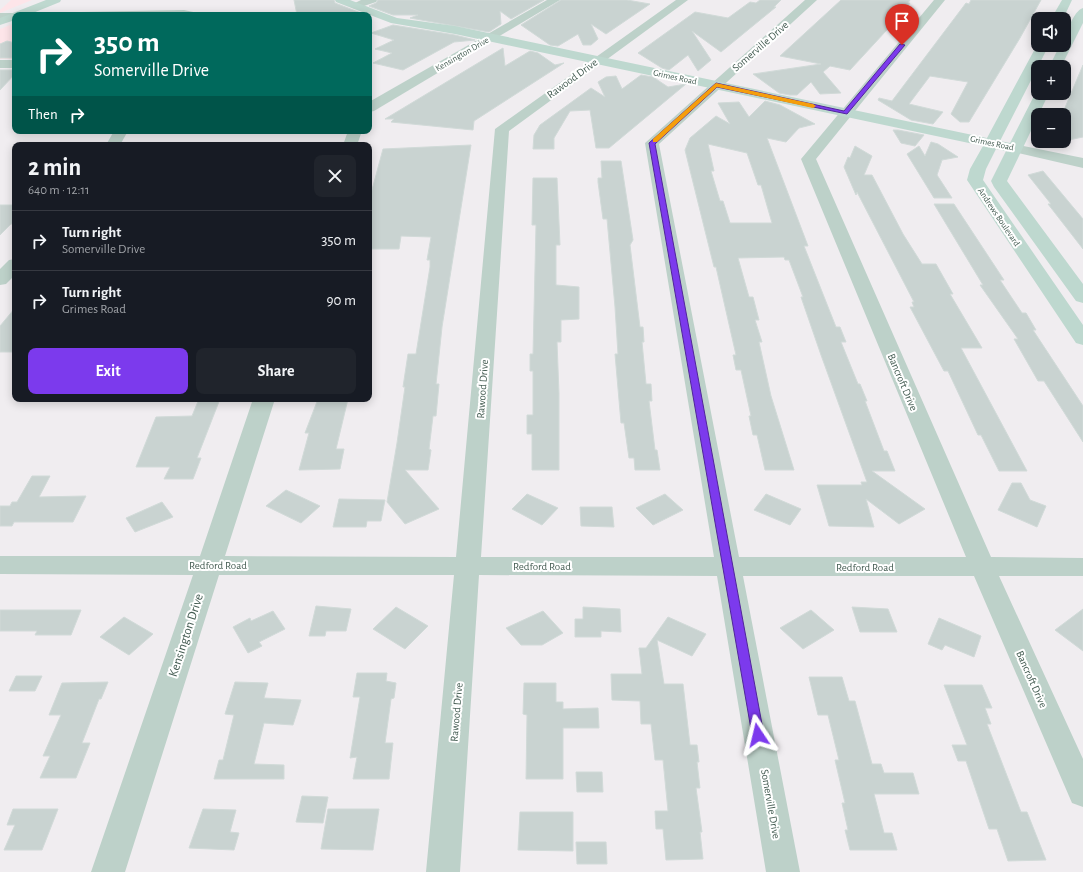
<!DOCTYPE html>
<meta charset="utf-8">
<style>
:root{--surface:#171b24;--page:#20242c;--text:#f1f3f6;--muted:#9ea1a6;--line:#363941;--accent:#7c3aed}
body{margin:0;font-family:"Alegreya Sans",sans-serif;background:var(--page);color:var(--text);height:100vh;display:flex;flex-direction:column;font-size:15px;white-space:nowrap}
*{box-sizing:border-box;margin:0}
p{font-size:13px;color:var(--muted)}
.icon{flex:none;width:22px;height:22px;fill:none;stroke:currentColor;stroke-width:2;stroke-linecap:round;stroke-linejoin:round}
.map{position:relative;flex:1;overflow:hidden}
.sheet{position:absolute;left:12px;top:142px;width:360px;height:260px;display:flex;flex-direction:column;background:var(--surface);border-radius:8px;box-shadow:0 2px 10px #0003}
.sheet>*{flex:none}
.hud{position:absolute;left:12px;top:12px;width:360px;height:122px;border-radius:8px;box-shadow:0 2px 10px #0003;background:#00695c;color:#fff;overflow:hidden}
.tools{position:absolute;left:1031px;top:12px;display:grid;gap:8px}
.tools a{display:grid;place-items:center;width:40px;height:40px;border-radius:8px;background:var(--surface);box-shadow:0 2px 10px #0003;font-size:20px}
.pin{position:absolute;display:grid;place-items:center;width:34px;height:34px;color:#fff;margin:-41px -17px;border-radius:50% 50% 50% 0;rotate:-45deg;box-shadow:0 0 4px #0007}
.pin .icon{rotate:45deg}
.me{position:absolute;width:44px;margin:-22px;rotate:350deg;stroke-linejoin:round;filter:drop-shadow(0 0 3px #0008)}
.turn{display:flex;align-items:center;gap:14px;height:84px;padding:0 16px;font-size:18px}
.turn .icon{width:52px;height:52px;stroke-width:2.5}
.turn b{display:block;font-size:28px;line-height:34px}
.then{display:flex;align-items:center;height:38px;padding:0 16px;background:#0003;gap:8px;font-size:15px}
.round{display:grid;place-items:center;flex:none;width:42px;height:42px;border-radius:8px;background:var(--page)}
.summary{display:flex;align-items:center;justify-content:space-between;height:68px;padding:0 16px}
h1{font-size:24px;font-weight:700;line-height:30px}
.cta{display:flex;gap:8px;margin-top:auto;padding:8px 16px}
.cta a{flex:1;height:46px;border-radius:8px;background:var(--accent);color:#fff;font-size:16px;font-weight:700;line-height:46px;text-align:center}
.cta a+a{background:var(--page);color:var(--text)}
ul{padding:0;list-style:none}
li{display:flex;align-items:center;gap:12px;height:60px;padding:0 16px;border-top:1px solid var(--line)}
li div{flex:1}
li b{display:block;font-size:15px}
li em{font-style:normal}
.map>svg:first-child{display:block}
.commercial{fill:#fde5e9}
.building{fill:#c9d3d1;stroke:#d1dad8;fill-rule:evenodd}
.lines{fill:none;stroke-linecap:round;stroke-linejoin:round}
.street{fill:#bdd1c9;fill-rule:evenodd}
.secondary{fill:#bed8cf;fill-rule:evenodd}
.route{fill:#7c3aed;stroke:#51269a}
.slow{fill:#f59e0b}
.labels{text-anchor:middle;stroke-width:4;stroke-linejoin:round;paint-order:stroke}
.far-street-label{font-size:9px;fill:#445c52;stroke:#fff}
.street-label{font-size:11px;fill:#445c52;stroke:#fff}
.near-street-label{font-size:13px;fill:#445c52;stroke:#fff}
</style>
<div class="map">
<svg width="1083" height="872" viewBox="0 0 1083 872">
<rect width="100%" height="100%" fill="#f0edf0"/>
<g class="commercial">
<path d="M11,0H32L0,13V10Z"/>
<path d="M15,23V59H0V29Z"/>
</g>
<g class="building">
<path d="M294,0H334L335,3L366,15H297Z"/>
<path d="M378,0H544L511,19L500,11L501,24L489,32L410,18L418,15H393L369,6L376,3Z"/>
<path d="M561,0H627L650,4L606,34L591,24L598,39L591,45H583L578,34L558,46L550,45L521,25Z"/>
<path d="M760,0H781L774,7H776L721,52L692,31L711,60L698,71L688,55L669,70L662,68L638,53L695,12L728,18L750,2L756,3Z"/>
<path d="M841,0H910L908,3H910L897,19L850,70L830,66L823,72L841,93L820,94L811,82L797,95H790L779,93L753,74L821,64L780,56Z"/>
<path d="M971,0H1041L1020,38L969,122H960L951,114L968,82L930,76L909,104L943,112L933,124L911,120L878,100L879,98L892,101L966,3L969,4Z"/>
<path d="M393,25L455,35L475,40L454,42L403,70L373,63L392,53L375,49L394,40L371,33Z"/>
<path d="M7,41L15,43V58H0V44Z"/>
<path d="M503,48L505,66L530,51L538,53L555,65L564,63L474,121L473,130L391,122L394,119H385Z"/>
<path d="M1083,65V137L1064,141V110Z"/>
<path d="M0,70H15V74L0,90Z"/>
<path d="M641,75L653,77L668,87L686,84L609,148H596L590,110L570,111L554,138V149H533L534,135L540,125L591,88L605,97L598,82L606,77L616,76L622,89Z"/>
<path d="M765,101L780,105L815,124L799,128L786,142L767,138L808,246H804L836,327H840L846,342H841L858,384H860L867,401H865L884,451H887L895,471H872L925,509L899,524L866,499L874,527L829,526L817,485H862L861,482H867L821,355L801,297H803L789,260H785L784,257L738,258L749,297H753L759,320H755L762,342H759L771,396L794,470H765L757,435H753L749,416H751L741,370H736L733,355H736L716,267H714L685,150L690,138L716,116L730,124L718,103L739,102L749,117ZM708,144L747,153L758,185H761L772,223H730L723,201H720L711,171H714Z"/>
<path d="M893,130H898L924,135L915,146L901,143Z"/>
<path d="M931,142L938,144L958,157L942,160L937,175L952,198H934L907,154L919,146L925,156Z"/>
<path d="M471,145L442,327L436,384H439L436,416H433L429,449L431,450L428,470H405L439,509L405,524L387,502L397,443L405,387H403L408,354H416L430,267V260H427L431,237L401,236L399,249H369V201L383,149Z"/>
<path d="M855,146L872,156L864,175H872L903,234L922,264H936L953,294H950L982,348H961L1027,471H999L981,435H978L948,371H944L910,307H914L912,302H914L857,192L856,195L844,167L848,157L850,158Z"/>
<path d="M601,161H621L633,240L630,245L640,327H643L644,342H642L646,384H651L652,401H649L655,450H657L660,470H635L634,458H629L624,423H621L615,354H618L615,307L607,219H603L598,182V178H602Z"/>
<path d="M1043,171L1083,219V249L1048,204H1051L1028,175Z"/>
<path d="M533,178H557L560,245H556V285L579,287V319L561,320V342H557L559,394V470H532V434H527V415H533V371H530V354H533L536,225H532Z"/>
<path d="M934,204H954L1004,280H1000L1022,313H1026L1036,330H1033L1083,406V442L1044,381H1038L1014,339H1018L980,285H983Z"/>
<path d="M0,205H15V224H11L0,235Z"/>
<path d="M15,308V352H0V326Z"/>
<path d="M199,399H220L197,458H201L193,479H164L170,467H136L156,417L192,416Z"/>
<path d="M318,399H348L336,449H344L340,469L299,470L309,433H305Z"/>
<path d="M32,476H50L39,497L86,496L73,522H14L12,526H0V506H10L12,502H17Z"/>
<path d="M1012,483H1021L1030,500L1046,506L1037,527L998,510Z"/>
<path d="M286,490L320,506L301,523L266,506Z"/>
<path d="M527,494L558,508L542,525L512,509Z"/>
<path d="M665,494L683,510L653,525L636,508Z"/>
<path d="M766,494L801,509L790,525L754,510Z"/>
<path d="M339,499L385,500L381,521H367L366,527H333Z"/>
<path d="M162,502L173,517L135,532L126,518Z"/>
<path d="M580,507H612L614,527L581,526Z"/>
<path d="M316,606L351,609L346,631H326L325,636H309Z"/>
<path d="M396,607L428,626L405,649L373,629Z"/>
<path d="M583,607L620,609L621,632L601,631V637H575V619H583Z"/>
<path d="M852,607L888,609L897,632H860Z"/>
<path d="M1083,609V651L1055,630Z"/>
<path d="M0,610H81L71,635H35L37,631H0Z"/>
<path d="M811,610L834,630L803,649L780,628Z"/>
<path d="M273,611L285,629L259,642L262,646L248,653L233,627L250,618L251,621Z"/>
<path d="M543,611L563,633L542,645H521L506,628Z"/>
<path d="M124,617L153,634L129,655L100,637Z"/>
<path d="M668,617L706,634L692,656L657,640L664,684H683L690,745H697L699,762H697L700,788H696L702,832H700L703,859L666,860L663,829H656L655,811H668L663,760H655L651,724H641L640,701L612,700L611,674H642L639,648H646Z"/>
<path d="M939,618L981,636L974,657L945,645L942,650L928,644Z"/>
<path d="M357,673H387L386,681L396,683L394,698L391,699L385,743H393L389,779H353L357,757L350,758L360,697H353Z"/>
<path d="M16,676H42L35,691H9Z"/>
<path d="M809,677H842L849,701H855L872,764H881L884,773H913L919,794H874L884,833H892L897,850H850L845,830H848L842,803H845L835,760H839L828,715H818Z"/>
<path d="M108,682L101,699H99L82,743H90L76,778H40L50,756H43L61,715H49L62,683Z"/>
<path d="M235,682L268,683L264,698L301,700L293,725L264,723L254,764L284,765V779H214L219,760H223L234,715L225,714Z"/>
<path d="M524,683H556V702H563V709L598,708L599,728H563V779H526L527,715L523,714Z"/>
<path d="M944,685H982L992,708H985L991,724H987L1021,812H1027L1046,860L1008,861L997,829H989L966,761H958L952,745H967Z"/>
<path d="M576,772H602L603,792H577Z"/>
<path d="M302,796L328,797L323,823L296,822Z"/>
<path d="M13,809H58L42,850H4L15,825H7Z"/>
<path d="M203,809L236,810L230,832L239,833L234,850L189,848Z"/>
<path d="M328,809H379L373,850L321,849Z"/>
<path d="M520,812H573V851L518,850Z"/>
<path d="M576,842H606L607,864H577Z"/>
</g>
<g class="lines">
<g class="street">
<path d="M361,0H377L376,2L355,9L349,6Z"/>
<path d="M547,0H560L374,111L369,112V102Z"/>
<path d="M676,0H688L509,131L481,557H714L645,143L805,0H817L659,144L739,557H966L801,159L934,0H945L816,159L991,557L1083,558V576H999L1083,759V807L1072,803L974,576H743L800,872H766L717,576L479,575L460,872H426L454,575H219L125,872H91L193,575L0,574V556H200L253,399H275L225,556L456,557L495,129Z"/>
<path d="M184,10L198,13L200,15H75L81,12Z"/>
<path d="M0,13H15L20,15H15V19H0Z"/>
<rect x="0" y="60" width="15" height="8"/>
<path d="M114,131H128L120,145H106Z"/>
<path d="M348,131H362L357,145H343Z"/>
<path d="M1014,144L1083,158V168L1009,151L1007,148L1009,145Z"/>
<path d="M15,259V275L6,284L0,285V269L9,260Z"/>
</g>
<g class="secondary">
<path d="M46,0H61L60,2L28,15H15V20L0,25V18Z"/>
<path d="M335,0H350L397,18L455,26L987,138L1037,45L1038,43V45H1049L1000,141L1010,143L1037,90L1038,93H1049L1007,181L1083,284V303L1076,301L994,187L991,181L1006,151L996,149L986,169L983,180L1083,325V345L1076,343L967,180L970,169L983,146L455,34L391,23L336,2Z"/>
<path d="M1062,0H1072L1063,19H1051Z"/>
<path d="M1083,8V23L1061,67H1049L1060,45H1064C1064,36 1074,10 1083,8Z"/>
</g>
</g>
<path class="route" d="M900,44L905,45L847,114L717,87L655,144L764,735L762,738L758,740L754,738L752,735L649,143L716,83L844,111Z"/>
<path class="slow" d="M716,83L813,104L816,106L813,108L717,87L657,142H653V139Z"/>
<g class="labels">
<g class="far-street-label">
<text transform="translate(462 54) rotate(-30)" y="3">Kensington Drive</text>
<text transform="translate(675 77) rotate(12)" y="3">Grimes Road</text>
<text transform="translate(992 143) rotate(12)" y="3">Grimes Road</text>
<text transform="translate(999 217) rotate(56)" y="3">Andrews Boulevard</text>
</g>
<g class="street-label">
<text transform="translate(760 46) rotate(-41)" y="4">Somerville Drive</text>
<text transform="translate(572 78) rotate(-36)" y="4">Rawood Drive</text>
<text transform="translate(903 382) rotate(67)" y="4">Bancroft Drive</text>
<text transform="translate(482 389) rotate(-86)" y="4">Rawood Drive</text>
<text x="218" y="569">Redford Road</text>
<text x="542" y="570">Redford Road</text>
<text x="865" y="571">Redford Road</text>
<text transform="translate(1032 679) rotate(66)" y="4">Bancroft Drive</text>
<text transform="translate(456 712) rotate(-85)" y="4">Rawood Drive</text>
<text transform="translate(771 804) rotate(80)" y="4">Somerville Drive</text>
</g>
<g class="near-street-label">
<text transform="translate(185 635) rotate(-72)" y="5">Kensington Drive</text>
</g>
</g>
</svg>
<div class="tools">
<a><svg class="icon" aria-label="sound" viewBox="0 0 24 24"><path d="M4 9h4l5-4v14l-5-4H4zM17 9q2 3 0 6"/></svg></a>
<a>+</a>
<a>−</a>
</div>
<div class="pin" style="left:902px;top:45px;background:#d93025"><svg class="icon" aria-label="arrive" viewBox="0 0 24 24"><path d="M6 21V4h12l-3 4 3 4H6"/></svg></div>
<svg class="me" style="left:758px;top:735px" viewBox="-20 -20 40 40"><path d="M0-17L14 15 0 8-14 15z" fill="#7c3aed" stroke="#fff" stroke-width="4"/></svg>
<div class="hud">
<div class="turn"><svg class="icon" aria-label="right" viewBox="0 0 24 24"><path d="M7 20v-9h11M14 6l5 5-5 5"/></svg><div><b>350 m</b>Somerville Drive</div></div>
<div class="then">Then<svg class="icon" aria-label="right" viewBox="0 0 24 24"><path d="M7 20v-9h11M14 6l5 5-5 5"/></svg></div>
</div>
<section class="sheet">
<div class="summary"><div><h1>2 min</h1><p>640 m · 12:11</p></div><a class="round"><svg class="icon" aria-label="close" viewBox="0 0 24 24"><path d="M6 6l12 12M18 6L6 18"/></svg></a></div>
<ul>
<li><svg class="icon" aria-label="right" viewBox="0 0 24 24"><path d="M7 20v-9h11M14 6l5 5-5 5"/></svg><div><b>Turn right</b><p>Somerville Drive</p></div><em>350 m</em></li>
<li><svg class="icon" aria-label="right" viewBox="0 0 24 24"><path d="M7 20v-9h11M14 6l5 5-5 5"/></svg><div><b>Turn right</b><p>Grimes Road</p></div><em>90 m</em></li>
</ul>
<div class="cta"><a>Exit</a><a>Share</a></div>
</section>
</div>
